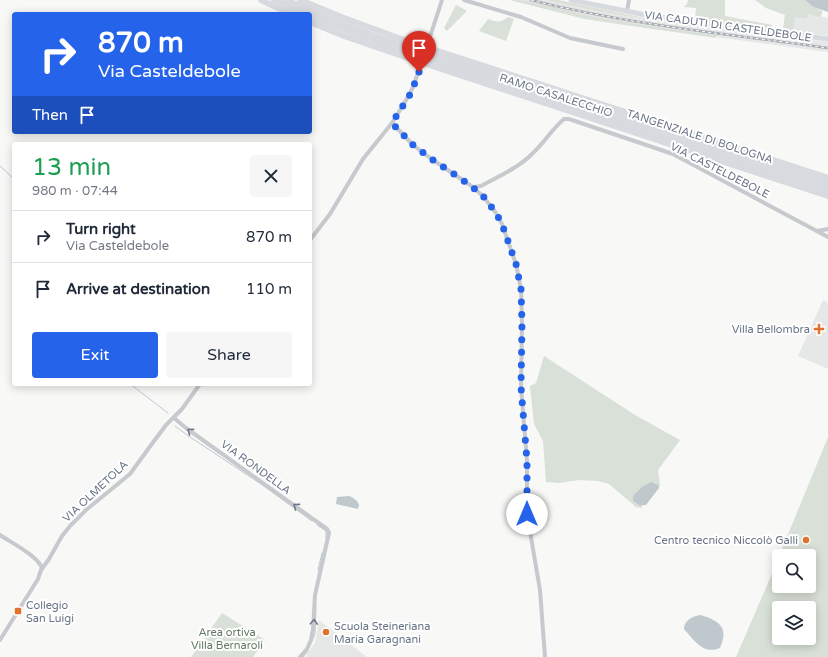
<!DOCTYPE html>
<meta charset="utf-8">
<style>
:root{--surface:#fff;--page:#f6f6f7;--text:#1f2937;--muted:#747a83;--line:#e0e1e3;--accent:#2563eb}
body{margin:0;font-family:"Varela Round",sans-serif;background:var(--page);color:var(--text);height:100vh;display:flex;flex-direction:column;font-size:15px;white-space:nowrap}
*{box-sizing:border-box;margin:0}
p{font-size:13px;color:var(--muted)}
.icon{flex:none;width:22px;height:22px;fill:none;stroke:currentColor;stroke-width:2;stroke-linecap:round;stroke-linejoin:round}
.map{position:relative;flex:1;overflow:hidden}
.side{position:absolute;left:12px;top:142px;width:300px;height:244px;display:flex;flex-direction:column;background:var(--surface);border-radius:4px;box-shadow:0 2px 10px #0003}
.side>*{flex:none}
.banner{position:absolute;left:12px;top:12px;width:300px;height:122px;border-radius:4px;box-shadow:0 2px 10px #0003;background:#2563eb;color:#fff;overflow:hidden}
.controls{position:absolute;left:772px;top:549px;display:grid;gap:8px}
.controls a{display:grid;place-items:center;width:44px;height:44px;border-radius:4px;background:var(--surface);box-shadow:0 2px 10px #0003;font-size:20px}
.pin{position:absolute;display:grid;place-items:center;width:34px;height:34px;color:#fff;margin:-41px -17px;border-radius:50% 50% 50% 0;rotate:-45deg;box-shadow:0 0 4px #0007}
.pin .icon{rotate:45deg}
.me{position:absolute;width:44px;margin:-22px;rotate:0deg;stroke-linejoin:round;filter:drop-shadow(0 0 3px #0008)}
.turn{display:flex;align-items:center;gap:14px;height:84px;padding:0 20px;font-size:18px}
.turn .icon{width:52px;height:52px;stroke-width:2.5}
.turn b{display:block;font-size:28px;line-height:34px}
.then{display:flex;align-items:center;height:38px;padding:0 20px;background:#0003;gap:8px;font-size:15px}
.round{display:grid;place-items:center;flex:none;width:42px;height:42px;border-radius:4px;background:var(--page)}
.head{display:flex;align-items:center;justify-content:space-between;height:68px;padding:0 20px}
h1{font-size:24px;font-weight:600;line-height:30px;color:#1e9e55}
.action{display:flex;gap:8px;margin-top:auto;padding:8px 20px}
.action a{flex:1;height:46px;border-radius:4px;background:var(--accent);color:#fff;font-size:16px;font-weight:600;line-height:46px;text-align:center}
.action a+a{background:var(--page);color:var(--text)}
ul{padding:0;list-style:none}
li{display:flex;align-items:center;gap:12px;height:52px;padding:0 20px;border-top:1px solid var(--line)}
li div{flex:1}
li b{display:block;font-size:15px}
li em{font-style:normal}
.map>svg:first-child{display:block}
.built{fill:#e6e7e7}
.green{fill:#d9e0d7;fill-rule:evenodd}
.water{fill:#bfc8cd}
.lines{fill:none;stroke-linecap:round;stroke-linejoin:round}
.stream{stroke:#bfc8cd;stroke-width:1}
.minor{stroke:#c6c9cd;stroke-width:4}
.major{stroke:#d7dadf;stroke-width:5}
.highway{stroke:#d7dadf;stroke-width:6}
.rail-casing{stroke:#a7abb2;stroke-width:2.5}
.rail{stroke:#fff;stroke-width:1;stroke-dasharray:3;stroke-linecap:butt}
.oneway{stroke:#6d788a}
.route{stroke:#2563eb;stroke-width:7;stroke-dasharray:0 12.6}
.poi-dot{fill:#e3702c;stroke:#fff;stroke-width:1.5}
.labels{text-anchor:middle;stroke-width:4;stroke-linejoin:round;paint-order:stroke}
.street-label{font-size:11px;fill:#687487;stroke:#fff}
.poi-label{font-size:11px;fill:#687487;stroke:#fff;text-anchor:end}
.park-label{font-size:11px;fill:#647962;stroke:#fff}
</style>
<div class="map">
<svg width="828" height="657" viewBox="0 0 828 657">
<rect width="100%" height="100%" fill="#f8f8f6"/>
<g class="built">
<path d="M510,0H557L644,18L828,42V52L624,25L585,19Z"/>
<path d="M808,14L828,18V36L783,30L785,15L807,19Z"/>
<path d="M823,300L828,303V369L798,356Z"/>
<path d="M319,620L367,657H305L315,643Z"/>
</g>
<g class="green">
<path d="M510,0C536,0 565,11 591,16C633,24 675,30 716,35V38L585,19Z"/>
<path d="M548,0H558L644,18L666,21C626,16 587,10 548,0Z"/>
<path d="M688,0H725V16L772,25L773,29L695,19L696,8L684,7L687,4Z"/>
<path d="M755,0H805L813,7L822,11V14L820,17L808,14L807,19L795,17L793,31L783,30L785,15L766,8Z"/>
<path d="M456,5L466,10V12L447,31L444,28Z"/>
<path d="M508,17L514,19L506,41L479,31L488,19C496,22 501,23 508,17Z"/>
<path d="M544,356L635,415L680,440L658,470L660,486L641,508L636,507L609,484L598,481L579,480L559,483L546,482L543,441L534,424L530,386L536,383Z"/>
<path d="M828,437V657H736L768,583ZM779,556H809V586H779ZM779,608H809V638H779Z"/>
<path d="M222,613L265,640L253,657H191Z"/>
</g>
<g class="water">
<path d="M805,0H828V12L813,7Z"/>
<path d="M651,482L658,485L659,488L646,505H639L633,501V496L642,487Z"/>
<path d="M349,496C354,498 357,500 359,505L358,509L336,504L337,497Z"/>
<path d="M701,615C720,621 729,628 720,648C703,655 695,641 684,629C684,620 693,616 701,615Z"/>
</g>
<g class="lines">
<g class="stream">
<path d="M0,166L14,179"/>
<path d="M130,384L168,413"/>
<path d="M175,426L187,435L261,484L312,521"/>
<path d="M317,525L326,531V538"/>
<path d="M318,570L322,553"/>
<path d="M309,648L315,634L316,607"/>
<path d="M303,657L308,651"/>
</g>
<g class="minor">
<path d="M464,0L521,17L570,38L623,49"/>
<path d="M627,11L629,0"/>
<path d="M426,49L442,0"/>
<path d="M392,123L413,145L433,160L470,185L483,196L496,213L502,224L516,264L521,289L522,324L521,387L527,461V514L540,590L545,657"/>
<path d="M474,187L481,186C499,176 518,168 532,154C544,143 552,129 564,119H569L673,154L828,237"/>
<path d="M817,231L828,229"/>
<path d="M310,240L330,214L363,159L392,123L408,97L413,87L422,61"/>
<path d="M174,418L186,428L327,529L329,533L326,546L315,595L313,629L311,640L307,649L300,657"/>
<path d="M0,535C10,542 40,557 42,569"/>
<path d="M0,640L38,579L41,570L49,559L62,536L70,526L86,510L130,474L154,441L166,425L182,409L200,384"/>
</g>
<path class="major" d="M571,0L651,16L828,39"/>
<g class="highway">
<path d="M261,0L291,14"/>
<path d="M274,0L305,14"/>
<path d="M286,0L336,21L378,37L828,184"/>
<path d="M300,0L344,18L404,40L828,178"/>
<path d="M310,16L353,33L406,52L828,190"/>
<path d="M310,22L344,36L414,60L828,196"/>
</g>
<g class="rail-casing">
<path id="rail" d="M531,0C629,25 729,34 828,48"/>
</g>
<use href="#rail" class="rail"/>
</g>
<defs><path id="oneway-chevron" d="M-2-3.5L2.5 0L-2 3.5" fill="none" stroke-width="1.6" stroke-linecap="round" stroke-linejoin="round"/></defs>
<g class="oneway">
<use href="#oneway-chevron" transform="translate(190 431) rotate(-144)"/>
<use href="#oneway-chevron" transform="translate(296 506) rotate(-144)"/>
<use href="#oneway-chevron" transform="translate(314 622) rotate(-87)"/>
</g>
<g class="lines">
<path class="route" d="M419,72L411,93L392,123L413,145L433,160L470,185L483,196L496,213L502,224L516,264L521,289L522,324L521,387L527,461V514"/>
</g>
<g class="poi-dot">
<path d="M817 323h4v4h4v4h-4v4h-4v-4h-4v-4h4z"/>
<circle cx="806" cy="540" r="4"/>
<rect x="14" y="607" width="8" height="8" rx="2"/>
<circle cx="326" cy="632" r="4"/>
</g>
<g class="labels">
<g class="street-label">
<text transform="translate(728 26) rotate(8)" y="4">VIA CADUTI DI CASTELDEBOLE</text>
<text transform="translate(556 95) rotate(18)" y="4">RAMO CASALECCHIO</text>
<text transform="translate(700 136) rotate(18)" y="4">TANGENZIALE DI BOLOGNA</text>
<text transform="translate(720 170) rotate(27)" y="4">VIA CASTELDEBOLE</text>
<text transform="translate(256 467) rotate(36)" y="4">VIA RONDELLA</text>
<text transform="translate(95 491) rotate(-43)" y="4">VIA OLMETOLA</text>
</g>
<g class="poi-label">
<text x="810" y="333">Villa Bellombra</text>
<text x="798" y="544">Centro tecnico Niccolò Galli</text>
<text x="26" y="609" text-anchor="start">Collegio<tspan x="26" dy="13">San Luigi</tspan></text>
<text x="334" y="630" text-anchor="start">Scuola Steineriana<tspan x="334" dy="13">Maria Garagnani</tspan></text>
</g>
<g class="park-label">
<text x="227" y="636">Area ortiva<tspan x="227" dy="13">Villa Bernaroli</tspan></text>
</g>
</g>
</svg>
<div class="controls">
<a><svg class="icon" aria-label="search" viewBox="0 0 24 24"><circle cx="10" cy="10" r="6"/><path d="M15 15l6 6"/></svg></a>
<a><svg class="icon" aria-label="layers" viewBox="0 0 24 24"><path d="M12 4l9 5-9 5-9-5zM3 14l9 5 9-5"/></svg></a>
</div>
<div class="pin" style="left:419px;top:72px;background:#d93025"><svg class="icon" aria-label="arrive" viewBox="0 0 24 24"><path d="M6 21V4h12l-3 4 3 4H6"/></svg></div>
<svg class="me" style="left:527px;top:514px" viewBox="-20 -20 40 40"><circle r="19" fill="#fff"/><path d="M0-13L10 11 0 6-10 11z" fill="#2563eb"/></svg>
<div class="banner">
<div class="turn"><svg class="icon" aria-label="right" viewBox="0 0 24 24"><path d="M7 20v-9h11M14 6l5 5-5 5"/></svg><div><b>870 m</b>Via Casteldebole</div></div>
<div class="then">Then<svg class="icon" aria-label="arrive" viewBox="0 0 24 24"><path d="M6 21V4h12l-3 4 3 4H6"/></svg></div>
</div>
<section class="side">
<div class="head"><div><h1>13 min</h1><p>980 m · 07:44</p></div><a class="round"><svg class="icon" aria-label="close" viewBox="0 0 24 24"><path d="M6 6l12 12M18 6L6 18"/></svg></a></div>
<ul>
<li><svg class="icon" aria-label="right" viewBox="0 0 24 24"><path d="M7 20v-9h11M14 6l5 5-5 5"/></svg><div><b>Turn right</b><p>Via Casteldebole</p></div><em>870 m</em></li>
<li><svg class="icon" aria-label="arrive" viewBox="0 0 24 24"><path d="M6 21V4h12l-3 4 3 4H6"/></svg><div><b>Arrive at destination</b></div><em>110 m</em></li>
</ul>
<div class="action"><a>Exit</a><a>Share</a></div>
</section>
</div>
